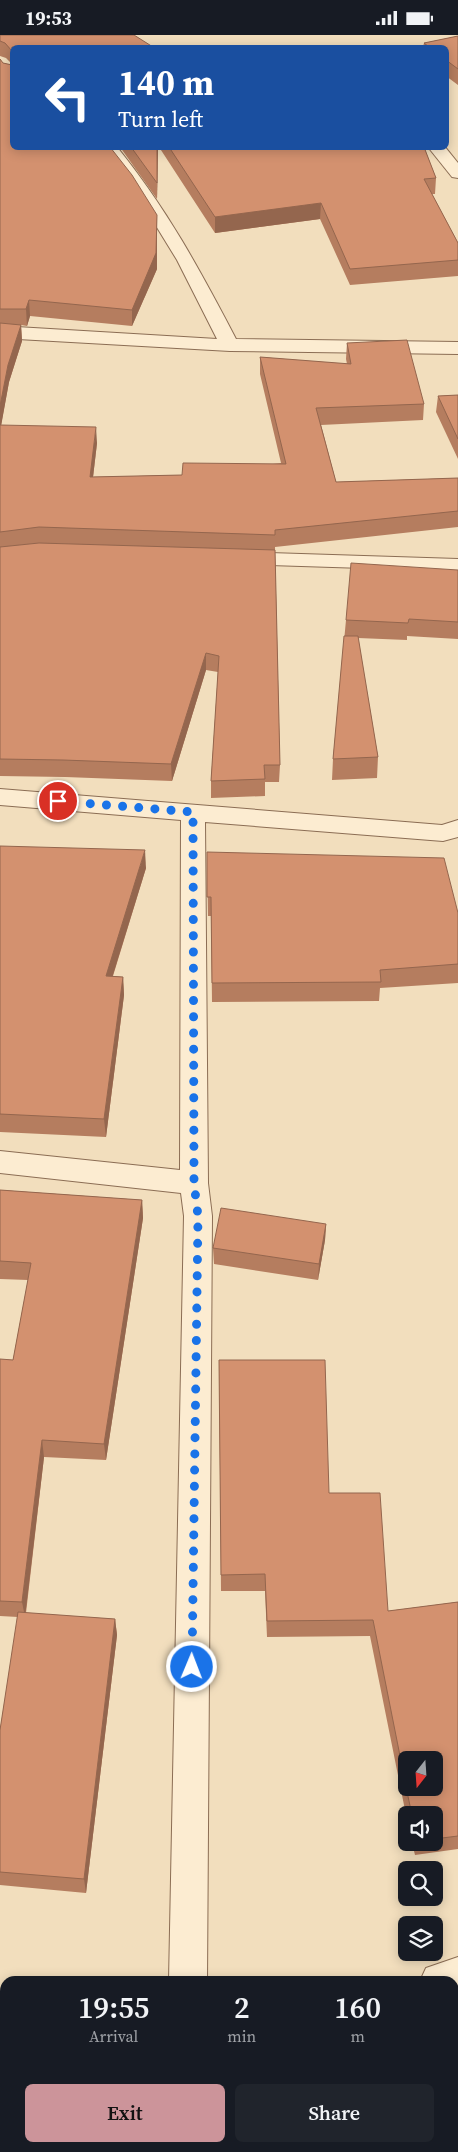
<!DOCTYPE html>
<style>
:root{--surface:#171b24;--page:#20242c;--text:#f1f3f6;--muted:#9ea1a6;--accent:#cc949a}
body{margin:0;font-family:"Source Serif 4",serif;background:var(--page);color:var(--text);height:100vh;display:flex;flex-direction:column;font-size:19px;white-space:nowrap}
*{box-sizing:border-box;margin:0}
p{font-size:16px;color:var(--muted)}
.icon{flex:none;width:28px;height:28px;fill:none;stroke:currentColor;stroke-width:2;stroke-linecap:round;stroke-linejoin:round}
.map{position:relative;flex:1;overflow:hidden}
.panel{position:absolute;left:0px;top:1941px;width:459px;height:176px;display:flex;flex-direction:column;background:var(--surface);border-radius:15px 15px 0 0;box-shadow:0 2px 12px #0003}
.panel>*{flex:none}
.hud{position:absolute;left:10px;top:10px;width:439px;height:105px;border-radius:8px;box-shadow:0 2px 12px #0003;background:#1a4fa0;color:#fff;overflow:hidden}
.needle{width:32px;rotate:197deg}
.fabs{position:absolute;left:398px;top:1716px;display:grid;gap:10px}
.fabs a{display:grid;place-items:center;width:45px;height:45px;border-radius:8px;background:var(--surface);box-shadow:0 2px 12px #0003;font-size:25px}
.pin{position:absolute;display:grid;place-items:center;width:42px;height:42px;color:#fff;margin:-21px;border:2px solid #fff;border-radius:50%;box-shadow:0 1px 5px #0007}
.me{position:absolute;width:55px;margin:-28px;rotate:1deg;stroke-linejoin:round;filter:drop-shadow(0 0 4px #0008)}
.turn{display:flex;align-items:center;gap:18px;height:105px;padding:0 25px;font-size:22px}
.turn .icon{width:65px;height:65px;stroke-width:2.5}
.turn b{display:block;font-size:35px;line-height:42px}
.eta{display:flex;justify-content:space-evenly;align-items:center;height:85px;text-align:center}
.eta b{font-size:30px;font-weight:600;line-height:35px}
.action{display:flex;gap:10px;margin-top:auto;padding:10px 25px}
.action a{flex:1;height:58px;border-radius:8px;background:var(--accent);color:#111;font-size:20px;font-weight:600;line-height:58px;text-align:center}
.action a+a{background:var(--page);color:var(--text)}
.status{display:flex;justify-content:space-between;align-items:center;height:35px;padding:0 25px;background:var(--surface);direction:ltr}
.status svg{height:14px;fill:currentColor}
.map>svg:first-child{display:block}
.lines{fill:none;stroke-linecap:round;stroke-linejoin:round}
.minor-casing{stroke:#8b6d54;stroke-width:2}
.minor{fill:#fcecd1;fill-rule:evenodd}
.wall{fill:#b57d5f}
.shaded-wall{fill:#94664e}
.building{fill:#d3916f;stroke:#94664e}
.route{stroke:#1a73e8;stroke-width:9;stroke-dasharray:0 16.2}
</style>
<div class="status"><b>19:53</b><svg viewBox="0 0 49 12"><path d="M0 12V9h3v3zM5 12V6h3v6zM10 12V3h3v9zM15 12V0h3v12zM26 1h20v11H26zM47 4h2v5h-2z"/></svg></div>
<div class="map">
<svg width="458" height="2117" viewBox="0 0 458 2117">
<rect width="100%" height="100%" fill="#f2debd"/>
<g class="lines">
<g class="minor-casing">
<g id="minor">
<path d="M100,112H117C167,174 200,235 236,304L458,307V319L230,316L0,303V291L217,304L177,225L134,155Z"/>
<path d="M428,112H445L458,128V143L452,142Z"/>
<path d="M239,517L458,524V536L239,529L231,528L228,523L231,518Z"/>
<path d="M0,754L442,790L458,785V802L443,806L205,787L208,1148L212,1181L207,1946H169L184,1181L181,1158L0,1138V1116L180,1135L181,785L0,770Z"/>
<path d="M458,1922V1960L454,1961V1946H420L426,1933Z"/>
<path d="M5,2018V2056L0,2057V2019Z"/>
<path d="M329,2112H369L368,2117H328Z"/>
</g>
</g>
<use href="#minor" class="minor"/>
</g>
<g class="wall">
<path d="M0,0L12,12L157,196V234L132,291L30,281L27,291L21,290L22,306L9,347L1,390L97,408L93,442L182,440L281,428L260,339V322L347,329L346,324L347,308L424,369L423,385L321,390L336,447L458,443V492L275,512L280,730L279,747H265V761L211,763V746L218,637L206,635L172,746L65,742L0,741V24L3,28L12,30V29L6,23L0,21Z"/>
<path d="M458,1V50L446,41V12H423L424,8Z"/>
<path d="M120,112H158L157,164Z"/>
<path d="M159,112H424L436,143L435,159H432L458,208V241L350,250L320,184L215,198Z"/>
<path d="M458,360V424L436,377L438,361Z"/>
<path d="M458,535V604L407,601V605L358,603L378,722L377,743L332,745L333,724L346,585Z"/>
<path d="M0,811L146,833L113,941L123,942L124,960L106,1102L0,1097Z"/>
<path d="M207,817L458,878V948L380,953L379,966L212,967L211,881H208Z"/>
<path d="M0,1155L142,1165L143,1183L106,1425L44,1422L26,1578L115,1584L117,1600L86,1858L0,1850V1695L18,1582L0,1581V1324L13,1325L28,1245L0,1244Z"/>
<path d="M326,1189L325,1205L318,1245L214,1229L213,1213Z"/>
<path d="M219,1325L329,1458L388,1576L458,1567V1814L415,1820L412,1808H434V1780H406L370,1601L267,1602L265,1556H221Z"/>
</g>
<g class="shaded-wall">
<path d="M157,112H158L157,164Z"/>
<path d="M321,168L320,184L215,198V182Z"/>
<path d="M157,180V234L132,291V275Z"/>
<path d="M29,265L30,281L27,291L26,274Z"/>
<path d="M21,290L22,306L9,347L0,397V371L8,330Z"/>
<path d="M96,392L97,408L91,459L90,442Z"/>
<path d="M206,618V635L172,746L171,729Z"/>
<path d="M145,815L146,833L107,959L106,941Z"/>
<path d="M123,942L124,960L106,1102L104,1084Z"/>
<path d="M142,1165L143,1183L106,1425L104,1409Z"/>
<path d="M326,1189L325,1205L318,1245L319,1229Z"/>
<path d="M42,1405L44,1422L25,1582L22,1567Z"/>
<path d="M115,1584L117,1600L86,1858L84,1844Z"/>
</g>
<g class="building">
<path d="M0,0H134L153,12H12V16L5,8L0,6Z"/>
<path d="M458,1V34L446,25V12H429L424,8Z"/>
<path d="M12,19V112H110L132,140L157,180L156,218L132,275L29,265L26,274H0V24L3,28L12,30Z"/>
<path d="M131,112H157V148Z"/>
<path d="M169,112H424L436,143L424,144L458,208V225L350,234L321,168L215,182Z"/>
<path d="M0,288L21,290L8,330L0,371Z"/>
<path d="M407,305L424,369L316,373L336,447L458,443V476L275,495V500L39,492L0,497V390L96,392L90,442L182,440L183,428L286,429L260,322L351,329L347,308Z"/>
<path d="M458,360V404L438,361Z"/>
<path d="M39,508L275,515L280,730H264L265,744L211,746L219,621L206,618L171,729L63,725L0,724V512Z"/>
<path d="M351,528L458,535V587L409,584L408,588L346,585Z"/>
<path d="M344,601H358L378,722L333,724Z"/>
<path d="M0,811L145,815L106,941L123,942L104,1084L0,1079Z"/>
<path d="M207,817L444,823L458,878V929L380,935L381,947L212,948L211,862H207Z"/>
<path d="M0,1155L142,1165L104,1409L42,1405L22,1567L0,1566V1324L13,1325L31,1228L0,1226Z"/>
<path d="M221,1173L326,1189L319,1229L213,1213Z"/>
<path d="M219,1325H325L329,1458H380L388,1576L458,1567V1801L434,1804V1780H412L406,1752H434V1725H406V1751L373,1585L267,1586L265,1539L221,1540Z"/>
<path d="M18,1577L115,1584L84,1844L0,1837V1695Z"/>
</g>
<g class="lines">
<path class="route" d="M58,766L193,777L194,1148L198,1181L192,1632"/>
</g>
</svg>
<div class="fabs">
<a><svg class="needle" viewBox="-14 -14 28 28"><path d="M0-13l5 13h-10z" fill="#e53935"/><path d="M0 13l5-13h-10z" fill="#9ea1a6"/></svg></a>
<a><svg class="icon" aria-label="sound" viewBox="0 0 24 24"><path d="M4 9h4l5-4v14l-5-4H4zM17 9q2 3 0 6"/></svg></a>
<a><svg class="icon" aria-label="search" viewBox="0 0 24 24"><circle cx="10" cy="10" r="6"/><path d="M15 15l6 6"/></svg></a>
<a><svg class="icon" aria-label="layers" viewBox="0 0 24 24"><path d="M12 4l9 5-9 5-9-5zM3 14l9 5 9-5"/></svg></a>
</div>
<div class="pin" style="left:58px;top:766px;background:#d93025"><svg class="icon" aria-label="arrive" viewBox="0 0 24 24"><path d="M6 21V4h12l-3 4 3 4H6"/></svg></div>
<svg class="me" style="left:192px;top:1632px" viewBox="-20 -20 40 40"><circle r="17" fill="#1a73e8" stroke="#fff" stroke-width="3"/><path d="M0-11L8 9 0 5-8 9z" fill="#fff"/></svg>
<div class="hud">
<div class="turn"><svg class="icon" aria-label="left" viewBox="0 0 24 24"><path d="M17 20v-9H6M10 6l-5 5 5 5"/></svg><div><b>140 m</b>Turn left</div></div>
</div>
<section class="panel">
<div class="eta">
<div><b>19:55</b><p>Arrival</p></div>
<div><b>2</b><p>min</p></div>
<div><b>160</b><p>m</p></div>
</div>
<div class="action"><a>Exit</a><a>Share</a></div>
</section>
</div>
